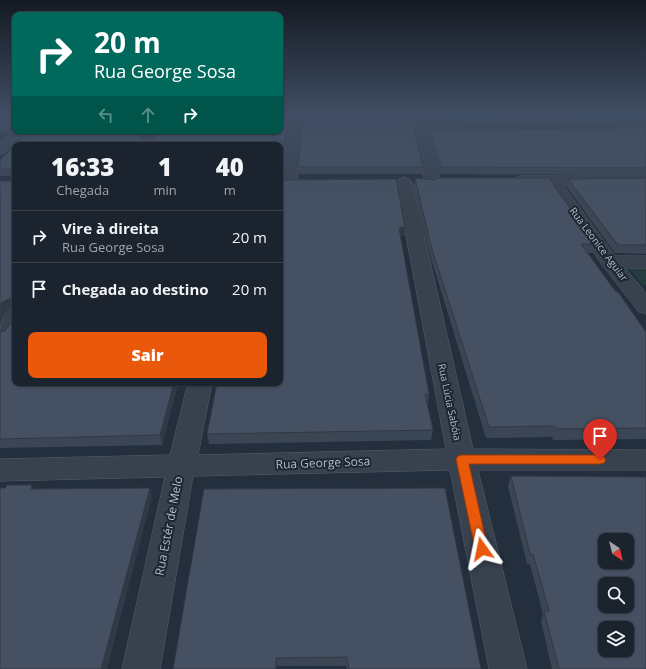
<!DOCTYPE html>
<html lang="pt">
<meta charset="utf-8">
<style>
:root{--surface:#1b232e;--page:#282f3a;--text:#f1f3f6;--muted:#a0a4aa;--line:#39404a;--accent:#ea580c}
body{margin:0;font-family:"Open Sans",sans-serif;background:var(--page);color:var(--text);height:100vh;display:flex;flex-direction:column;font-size:15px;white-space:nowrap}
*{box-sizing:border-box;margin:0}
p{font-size:13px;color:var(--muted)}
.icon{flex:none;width:22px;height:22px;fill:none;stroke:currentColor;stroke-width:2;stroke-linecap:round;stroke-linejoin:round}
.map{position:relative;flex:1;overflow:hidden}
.panel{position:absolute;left:12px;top:142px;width:271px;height:244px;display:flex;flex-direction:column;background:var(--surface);border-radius:8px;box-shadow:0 1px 3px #0004,0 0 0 1px var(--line)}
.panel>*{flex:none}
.top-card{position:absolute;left:12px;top:12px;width:271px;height:122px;border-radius:8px;box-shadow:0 1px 3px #0004,0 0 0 1px var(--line);background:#00695c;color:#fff;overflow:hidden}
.needle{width:26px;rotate:145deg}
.fabs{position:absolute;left:598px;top:533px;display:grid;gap:8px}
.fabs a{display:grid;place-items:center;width:36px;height:36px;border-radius:8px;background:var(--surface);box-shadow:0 1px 3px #0004,0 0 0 1px var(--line);font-size:20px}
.pin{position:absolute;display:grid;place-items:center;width:34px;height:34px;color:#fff;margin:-41px -17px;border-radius:50% 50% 50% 0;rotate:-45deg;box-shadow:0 0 4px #0007}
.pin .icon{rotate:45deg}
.me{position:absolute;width:44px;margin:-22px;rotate:348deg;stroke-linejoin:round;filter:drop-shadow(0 0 3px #0008)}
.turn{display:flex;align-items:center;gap:14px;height:84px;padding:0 16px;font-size:18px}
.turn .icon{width:52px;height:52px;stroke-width:2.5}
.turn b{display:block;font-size:28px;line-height:34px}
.lanes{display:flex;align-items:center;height:38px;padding:0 16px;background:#0003;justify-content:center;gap:20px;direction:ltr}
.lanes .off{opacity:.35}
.eta{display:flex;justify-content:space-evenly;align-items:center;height:68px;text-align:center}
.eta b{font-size:24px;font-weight:800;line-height:28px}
.button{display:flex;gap:8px;margin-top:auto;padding:8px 16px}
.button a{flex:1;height:46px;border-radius:8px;background:var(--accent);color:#fff;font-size:16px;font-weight:800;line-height:46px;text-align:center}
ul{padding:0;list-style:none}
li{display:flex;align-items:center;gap:12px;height:52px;padding:0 16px;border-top:1px solid var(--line)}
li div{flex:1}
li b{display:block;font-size:15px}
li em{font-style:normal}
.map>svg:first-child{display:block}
.green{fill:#263c3f}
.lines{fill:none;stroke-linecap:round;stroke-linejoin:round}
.minor-casing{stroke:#565f6c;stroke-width:1}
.minor{fill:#38414e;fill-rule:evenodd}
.wall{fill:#3b4654}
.shaded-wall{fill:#303945}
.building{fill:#455162;stroke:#303945;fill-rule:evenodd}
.route{fill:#ea580c;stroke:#983908}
.labels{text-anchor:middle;stroke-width:4;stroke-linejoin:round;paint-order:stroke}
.street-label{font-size:10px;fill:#b4bcc9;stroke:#1d2633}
.near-street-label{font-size:12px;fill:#b4bcc9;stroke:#1d2633}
</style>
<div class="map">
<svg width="646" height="669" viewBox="0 0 646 669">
<rect width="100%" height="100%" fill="#242f3e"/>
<g class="green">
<path d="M420,114H584L614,129L427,130Z"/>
<path d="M627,265H646V285H642Z"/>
</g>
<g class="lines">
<g class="minor-casing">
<g id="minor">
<path d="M291,114H303L297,181L294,184L289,186L284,184L281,181Z"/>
<path d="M407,114H419L425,128L459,127L464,128L465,131L464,134L459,135L427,136L441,182L438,185L433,187L428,185L425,182L414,132Z"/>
<path d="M596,114H611L646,129V138L598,117Z"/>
<path d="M15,130L28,131L5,153L0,154V143Z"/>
<path d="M150,131H162L155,145H141Z"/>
<path d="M521,176H646V184L563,185L615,256H646V268H625L646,293V314L639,312L603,266L548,185L516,184L513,181L516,178Z"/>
<path d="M404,177L409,179L412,182L473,449L646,450V470H478L527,669H489L450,470L193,476L160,669H122L165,477L0,481V459L170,455L188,383H212L198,455L446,449L396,182L399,179Z"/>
<path d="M15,307V328L8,339L0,341C0,326 0,311 15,307Z"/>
</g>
</g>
<use href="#minor" class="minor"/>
</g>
<g class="wall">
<path d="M0,114H15V129L10,133L0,131Z"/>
<path d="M280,114H290L281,174L280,175V145L26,135L25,131H148L144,139H155Z"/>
<path d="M421,114H646V175L440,174L429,137L430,131L638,128L642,127L640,125L426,126Z"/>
<path d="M15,146V383H178L162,445L0,448V332L5,331L13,319V307L5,311L14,176H0V160Z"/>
<path d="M298,167H423L422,174H299Z"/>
<path d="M415,178L595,244L593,253H588L616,292L646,332V439L553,440L552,437L486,438L430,255L414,187Z"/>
<path d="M646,178V254L615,253L566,186L568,179Z"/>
<path d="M405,227V235L400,236L429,394L428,404H427L433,430L431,440L209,444L207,434Z"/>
<path d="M511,476L646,669H552L541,621L543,614L530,564H527L508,486Z"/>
<path d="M204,489L481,669H347L346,666H277Z"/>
</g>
<g class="shaded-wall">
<path d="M289,114H290L281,174L280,175V168Z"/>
<path d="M13,122L15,129L10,133L8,126Z"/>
<path d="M144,131H148L141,145L139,139Z"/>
<path d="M405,227V235L398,236L399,228Z"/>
<path d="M13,297L15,306L5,311L0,323V306L2,302Z"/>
<path d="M174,383H178L162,445L160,435Z"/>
<path d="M150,488L152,497L107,669H101Z"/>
<path d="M276,658L277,669H276Z"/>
</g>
<g class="building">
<path d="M0,114H15V122H13L8,126L0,125Z"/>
<path d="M280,114H289L280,168V145H16L30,131H144L139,139H155L159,131H280Z"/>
<path d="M304,114H408L413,126L423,167H298Z"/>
<path d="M424,114H646V168L441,167L430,131L638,128L642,127L645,123L642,118L427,120Z"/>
<path d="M15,146V383H174L160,435L0,439V332L5,331L13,319V297L2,302L0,306V181H14V169H0V160Z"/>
<path d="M415,178L434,180L439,178H549L595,244H581L616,292H618L646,332V428L557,429L555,426L489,427L431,246Z"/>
<path d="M646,178V245H618L568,179Z"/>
<path d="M396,179L405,227L399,228L429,394H425L433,430L207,434L217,383H280V180Z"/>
<path d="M511,476L646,477V669H559L544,611H549L533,554H530ZM605,540H627V562H605ZM605,584H627V606H605ZM605,628H627V650H605Z"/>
<path d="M7,485H32L31,489L150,488L101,669H0V488H5Z"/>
<path d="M445,488L481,669H349L347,657L276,658V669H173L204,489Z"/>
</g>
<linearGradient id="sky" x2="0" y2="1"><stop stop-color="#141a22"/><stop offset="0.55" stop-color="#3f4d63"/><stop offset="1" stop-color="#3f4d63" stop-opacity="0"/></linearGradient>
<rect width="646" height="207" fill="url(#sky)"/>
<path class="route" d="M462,455H600L604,457L606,460L604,463L600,464H469L488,549L486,553L482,555L477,553L475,549L456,459L458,456Z"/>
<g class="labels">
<g class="street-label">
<text transform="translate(599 244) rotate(53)" y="4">Rua Leonice Aguiar</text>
<text transform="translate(450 402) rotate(78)" y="4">Rua Lúcia Sabóia</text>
</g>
<g class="near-street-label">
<text transform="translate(323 463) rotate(-2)" y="4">Rua George Sosa</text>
<text transform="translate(169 526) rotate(-79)" y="4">Rua Estér de Melo</text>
</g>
</g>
</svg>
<div class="fabs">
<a><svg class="needle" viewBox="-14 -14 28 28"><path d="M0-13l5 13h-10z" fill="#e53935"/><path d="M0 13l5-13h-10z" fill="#a0a4aa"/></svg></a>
<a><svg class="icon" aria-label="search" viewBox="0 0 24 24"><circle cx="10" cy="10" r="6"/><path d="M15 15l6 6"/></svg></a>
<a><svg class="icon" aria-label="layers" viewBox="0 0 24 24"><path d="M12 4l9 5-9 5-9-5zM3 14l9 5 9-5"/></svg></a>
</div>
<div class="pin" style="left:600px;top:460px;background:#d93025"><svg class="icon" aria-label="arrive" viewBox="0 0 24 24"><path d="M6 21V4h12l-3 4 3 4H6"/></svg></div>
<svg class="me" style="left:482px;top:549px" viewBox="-20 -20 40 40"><path d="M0-17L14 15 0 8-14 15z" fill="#ea580c" stroke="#fff" stroke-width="4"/></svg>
<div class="top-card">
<div class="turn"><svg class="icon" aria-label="right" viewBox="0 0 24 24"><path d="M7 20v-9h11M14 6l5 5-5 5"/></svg><div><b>20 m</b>Rua George Sosa</div></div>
<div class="lanes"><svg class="icon off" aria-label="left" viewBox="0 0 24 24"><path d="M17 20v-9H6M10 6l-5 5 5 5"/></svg><svg class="icon off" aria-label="ahead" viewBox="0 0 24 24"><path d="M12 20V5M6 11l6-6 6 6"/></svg><svg class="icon" aria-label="right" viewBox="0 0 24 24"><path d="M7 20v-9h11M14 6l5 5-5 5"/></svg></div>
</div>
<section class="panel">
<div class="eta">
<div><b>16:33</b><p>Chegada</p></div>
<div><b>1</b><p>min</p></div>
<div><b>40</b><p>m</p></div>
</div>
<ul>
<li><svg class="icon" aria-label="right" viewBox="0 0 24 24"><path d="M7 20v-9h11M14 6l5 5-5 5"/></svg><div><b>Vire à direita</b><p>Rua George Sosa</p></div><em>20 m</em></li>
<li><svg class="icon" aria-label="arrive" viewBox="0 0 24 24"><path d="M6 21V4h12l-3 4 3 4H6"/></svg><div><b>Chegada ao destino</b></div><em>20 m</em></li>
</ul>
<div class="button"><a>Sair</a></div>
</section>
</div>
